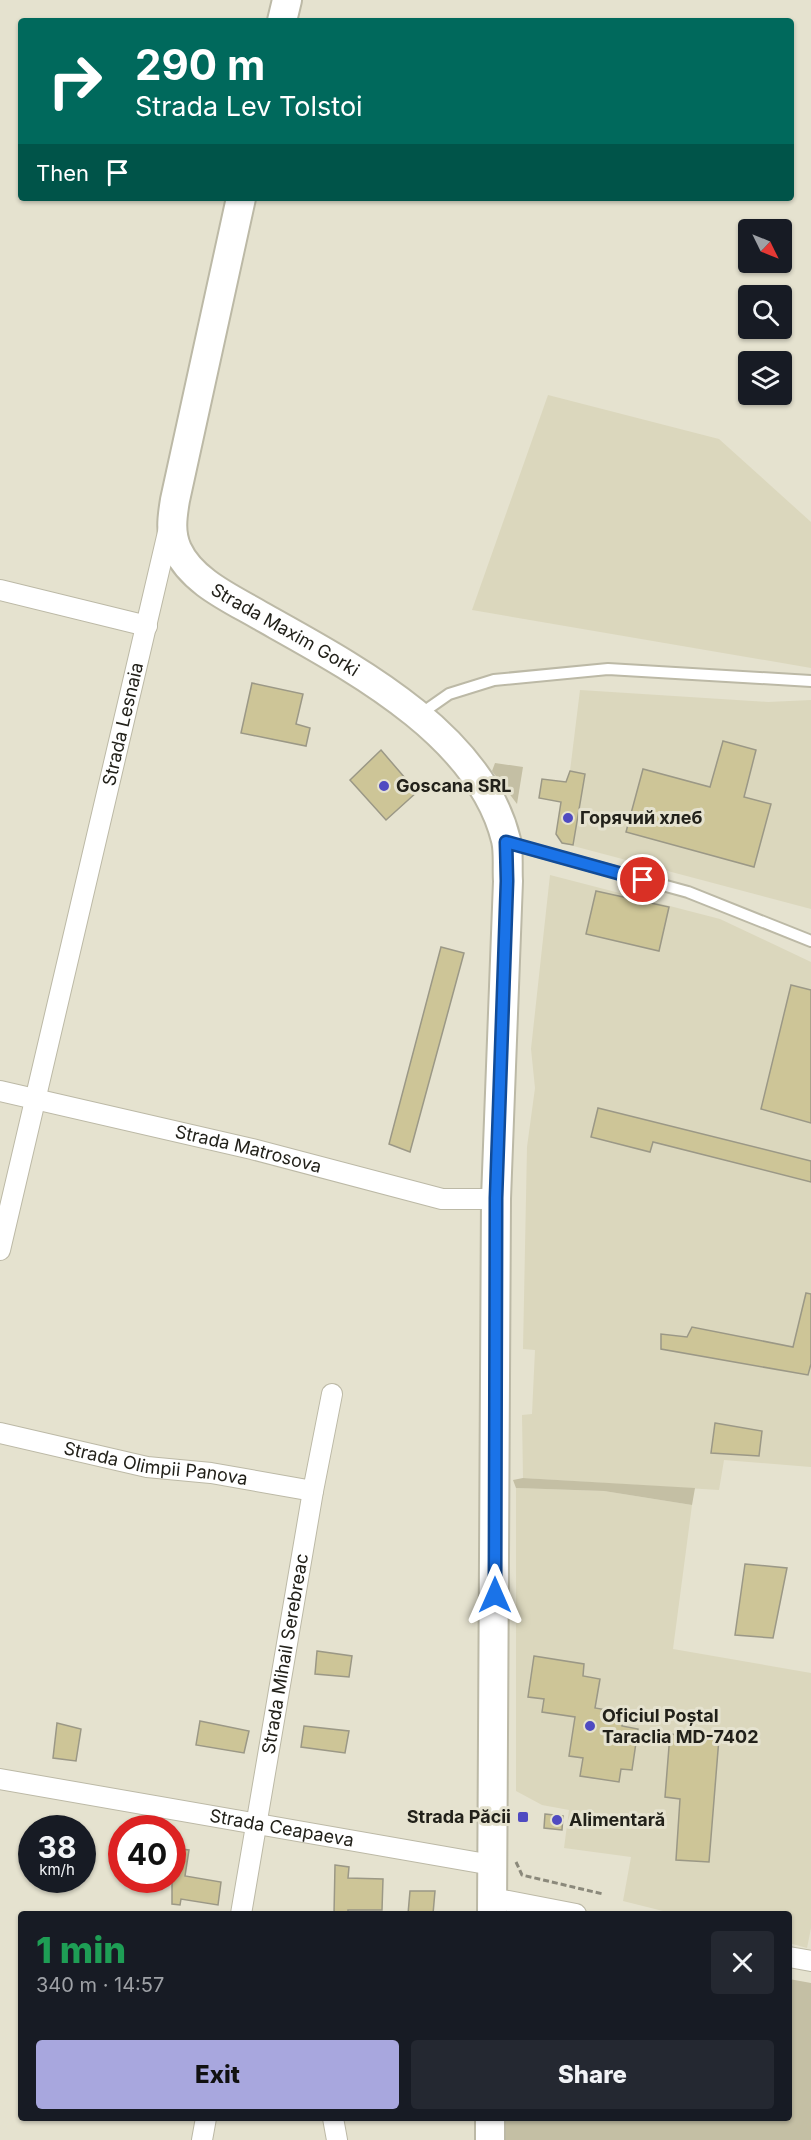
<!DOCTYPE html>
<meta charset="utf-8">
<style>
:root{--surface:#171b24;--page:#242831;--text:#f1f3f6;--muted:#9ea1a6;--accent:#a8a7de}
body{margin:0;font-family:Inter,sans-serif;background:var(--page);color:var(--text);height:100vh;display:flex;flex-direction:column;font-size:22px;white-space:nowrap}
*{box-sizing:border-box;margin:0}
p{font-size:20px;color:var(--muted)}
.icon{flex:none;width:33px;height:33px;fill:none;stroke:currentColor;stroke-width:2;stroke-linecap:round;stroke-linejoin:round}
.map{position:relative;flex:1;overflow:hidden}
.sheet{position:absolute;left:18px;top:1911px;width:774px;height:210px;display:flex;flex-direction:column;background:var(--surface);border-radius:6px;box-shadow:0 2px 4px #0004}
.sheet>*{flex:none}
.banner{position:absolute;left:18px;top:18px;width:776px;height:183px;border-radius:6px;box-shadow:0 2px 4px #0004;background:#00695c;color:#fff;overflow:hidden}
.needle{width:39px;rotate:133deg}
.controls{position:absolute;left:738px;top:219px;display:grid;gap:12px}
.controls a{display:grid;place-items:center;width:54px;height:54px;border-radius:6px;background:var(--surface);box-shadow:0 2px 4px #0004;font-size:30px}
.speed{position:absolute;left:18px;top:1815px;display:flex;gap:12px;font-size:30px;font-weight:700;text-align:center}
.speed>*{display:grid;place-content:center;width:78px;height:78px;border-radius:50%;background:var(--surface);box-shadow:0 2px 4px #0004;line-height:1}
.speed small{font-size:15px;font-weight:400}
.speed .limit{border:9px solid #d22;background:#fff;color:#111}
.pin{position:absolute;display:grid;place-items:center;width:51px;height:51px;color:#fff;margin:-26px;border:3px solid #fff;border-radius:50%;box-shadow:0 2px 6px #0007}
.me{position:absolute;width:66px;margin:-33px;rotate:0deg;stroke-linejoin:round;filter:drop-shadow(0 0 4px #0008)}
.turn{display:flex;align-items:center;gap:21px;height:126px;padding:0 18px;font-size:27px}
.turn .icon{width:78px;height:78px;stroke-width:2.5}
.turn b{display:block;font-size:42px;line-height:51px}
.then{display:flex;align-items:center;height:57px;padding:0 18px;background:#0003;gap:12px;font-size:22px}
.round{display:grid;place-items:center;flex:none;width:63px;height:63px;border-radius:6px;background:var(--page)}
.head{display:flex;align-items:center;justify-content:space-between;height:102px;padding:0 18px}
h1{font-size:36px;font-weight:800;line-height:45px;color:#1e9e55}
.button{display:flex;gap:12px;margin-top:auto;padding:12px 18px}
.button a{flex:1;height:69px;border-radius:6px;background:var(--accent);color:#111;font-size:24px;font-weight:800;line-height:69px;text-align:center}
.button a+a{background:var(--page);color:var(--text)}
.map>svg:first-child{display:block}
.built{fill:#dbd7bd}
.green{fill:#c4bfa4}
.building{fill:#cdc597;stroke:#9b9886;stroke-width:1.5}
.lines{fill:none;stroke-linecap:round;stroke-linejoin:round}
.lane-casing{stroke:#bcb9a6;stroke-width:14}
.street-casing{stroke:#bcb9a6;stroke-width:22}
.secondary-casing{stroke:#bcb9a6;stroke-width:32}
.path{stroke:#8b897b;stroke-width:3;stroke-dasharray:6 3;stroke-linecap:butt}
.lane{stroke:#fff;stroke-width:10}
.street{stroke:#fff;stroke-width:20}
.secondary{stroke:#fff;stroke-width:28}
.route-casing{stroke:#114b97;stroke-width:15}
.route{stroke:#1a73e8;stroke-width:10}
.poi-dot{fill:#4f4ac1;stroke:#e5e2cf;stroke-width:2}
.labels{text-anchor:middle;stroke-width:6;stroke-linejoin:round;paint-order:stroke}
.street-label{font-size:18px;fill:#22211a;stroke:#e5e2cf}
.poi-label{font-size:18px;font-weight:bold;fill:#22211a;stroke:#e5e2cf;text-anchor:start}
</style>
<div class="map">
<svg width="811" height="2140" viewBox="0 0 811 2140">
<rect width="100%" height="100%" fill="#e5e2cf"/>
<g class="built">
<path d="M548,395L719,439L811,522V668L472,610Z"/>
<path d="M580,690L768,702L811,700V909L562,843L561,802L570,771Z"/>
<path d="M550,875L720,919L811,962V1467L724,1460L719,1490L523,1478L522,1415L532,1414L535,1350L523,1349L527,1147L535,1088L531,1049Z"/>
<path d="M516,1488L604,1491L692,1505L673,1649L811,1673V1928L807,1948L789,1943V1914H675L623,1901L631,1857L564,1848L569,1810L542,1805L516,1791Z"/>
</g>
<g class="green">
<path d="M495,763L523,767L517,804L492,771Z"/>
<path d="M523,1478L695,1488L692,1505L604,1491L516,1488L513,1480Z"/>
<path d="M789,1979L811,1983V2140H501V2118H789Z"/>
</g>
<g class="building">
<path d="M252,683L303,694L296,724L310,728L306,746L241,733Z"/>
<path d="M723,741L756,750L744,797L771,804L754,867L626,832L643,769L710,787Z"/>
<path d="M381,750L417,792L386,820L350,780Z"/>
<path d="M570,771L585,774L573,845L562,843L556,834L561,802L539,798L542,779L566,782Z"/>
<path d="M596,891L669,907L659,951L586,934Z"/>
<path d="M441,947L464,953L410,1152L389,1144Z"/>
<path d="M791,985L811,990V1123L761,1109Z"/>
<path d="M598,1108L811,1161V1182L653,1142L650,1152L591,1137Z"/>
<path d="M806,1293L811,1294V1364L808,1375L661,1349V1334L687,1337L692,1327L793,1347Z"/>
<path d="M715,1423L762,1431L759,1456L711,1453Z"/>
<path d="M745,1564L787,1568L773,1638L735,1635Z"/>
<path d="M317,1651L352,1656L349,1677L315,1674Z"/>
<path d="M534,1656L584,1664L583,1676L600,1679L595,1708L624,1713L622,1726L638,1729L632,1770L621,1769L619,1782L580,1776L583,1758L569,1756L575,1717L542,1712L544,1699L528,1697Z"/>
<path d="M200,1721L249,1731L244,1753L196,1745Z"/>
<path d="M57,1723L81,1729L76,1761L53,1758Z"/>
<path d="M304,1726L349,1731L345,1753L301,1747Z"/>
<path d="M670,1734L719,1738L709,1862L676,1860L680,1799L665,1797Z"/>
<path d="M545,1814L563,1816L562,1830L544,1828Z"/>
<path d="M172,1848L189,1850L185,1876L221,1882L218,1905L181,1899L180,1905L172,1904Z"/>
<path d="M335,1865L349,1867L348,1878L383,1879L382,1910H348V1914H334Z"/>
<path d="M410,1891H435L433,1914H408Z"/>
</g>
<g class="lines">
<g class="lane-casing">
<g id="lane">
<path d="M419,715L449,694L494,680L608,669L811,681"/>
<path d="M509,843L688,892L811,941"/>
</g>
</g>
<g class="street-casing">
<g id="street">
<path d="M0,590L147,626"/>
<path id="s1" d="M0,1091L252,1149L442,1199H496"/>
<path id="s2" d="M0,1250L169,528"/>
<path id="s3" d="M0,1433L147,1467L211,1473L313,1491"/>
<path id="s4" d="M0,1779L492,1865"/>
<path d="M492,1898L576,1914"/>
<path id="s5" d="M241,1914L313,1491L332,1394"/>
<path d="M789,1957L811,1961"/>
<path d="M333,2118L337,2140"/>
<path d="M202,2140L206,2118"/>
</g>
</g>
<g class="secondary-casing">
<g id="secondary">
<path d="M282,21L287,0"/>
<path id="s6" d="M241,198L175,500C172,518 170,533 177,549C192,582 232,599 261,616C350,666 480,733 506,840C509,853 507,868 508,881L496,1199L492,1914"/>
<path d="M490,2140V2118"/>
</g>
</g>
<path class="path" d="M516,1862L522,1875L603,1894"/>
<use href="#lane" class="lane"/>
<use href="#street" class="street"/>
<use href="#secondary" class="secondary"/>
</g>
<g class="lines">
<g class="route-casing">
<path id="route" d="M495,1595L496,1198L507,881L506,842L643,880"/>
</g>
<use href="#route" class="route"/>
</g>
<g class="poi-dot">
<circle cx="384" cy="786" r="6"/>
<circle cx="568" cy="818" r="6"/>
<circle cx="590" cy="1726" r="6"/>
<rect x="517" y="1811" width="12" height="12" rx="3"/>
<circle cx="557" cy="1820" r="6"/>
</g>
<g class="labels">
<g class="street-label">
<text dy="6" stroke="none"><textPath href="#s6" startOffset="496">Strada Maxim Gorki</textPath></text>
<text dy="6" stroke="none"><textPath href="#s2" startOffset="540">Strada Lesnaia</textPath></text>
<text dy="6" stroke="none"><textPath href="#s1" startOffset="255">Strada Matrosova</textPath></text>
<text dy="6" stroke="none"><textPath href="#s3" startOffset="159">Strada Olimpii Panova</textPath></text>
<text dy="6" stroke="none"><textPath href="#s5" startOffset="264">Strada Mihail Serebreac</textPath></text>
<text dy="6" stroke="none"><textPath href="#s4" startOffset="286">Strada Ceapaeva</textPath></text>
</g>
<g class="poi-label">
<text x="396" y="792">Goscana SRL</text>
<text x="580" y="824">Горячий хлеб</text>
<text x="602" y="1722">Oficiul Poștal<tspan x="602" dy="21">Taraclia MD-7402</tspan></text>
<text x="511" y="1823" text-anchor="end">Strada Păcii</text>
<text x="569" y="1826">Alimentară</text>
</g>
</g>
</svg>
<div class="controls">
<a><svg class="needle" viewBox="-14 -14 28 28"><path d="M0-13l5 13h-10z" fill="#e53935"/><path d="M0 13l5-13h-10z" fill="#9ea1a6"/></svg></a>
<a><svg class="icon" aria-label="search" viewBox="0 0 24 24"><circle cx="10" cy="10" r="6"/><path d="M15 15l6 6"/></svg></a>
<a><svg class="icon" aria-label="layers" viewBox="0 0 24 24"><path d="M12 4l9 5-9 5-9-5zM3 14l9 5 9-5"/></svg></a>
</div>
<div class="speed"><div>38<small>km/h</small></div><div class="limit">40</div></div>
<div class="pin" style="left:643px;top:880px;background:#d93025"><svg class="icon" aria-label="arrive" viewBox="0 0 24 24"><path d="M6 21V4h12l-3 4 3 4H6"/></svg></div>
<svg class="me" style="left:495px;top:1595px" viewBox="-20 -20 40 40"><path d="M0-17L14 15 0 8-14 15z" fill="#1a73e8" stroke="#fff" stroke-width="4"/></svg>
<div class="banner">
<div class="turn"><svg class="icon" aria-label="right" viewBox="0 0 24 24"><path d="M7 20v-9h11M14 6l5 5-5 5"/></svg><div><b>290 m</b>Strada Lev Tolstoi</div></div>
<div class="then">Then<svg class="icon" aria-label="arrive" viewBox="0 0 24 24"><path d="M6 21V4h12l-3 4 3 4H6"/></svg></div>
</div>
<section class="sheet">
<div class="head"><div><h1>1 min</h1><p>340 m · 14:57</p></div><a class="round"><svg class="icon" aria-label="close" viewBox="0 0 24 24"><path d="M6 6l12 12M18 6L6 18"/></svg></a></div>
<div class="button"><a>Exit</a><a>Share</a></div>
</section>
</div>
